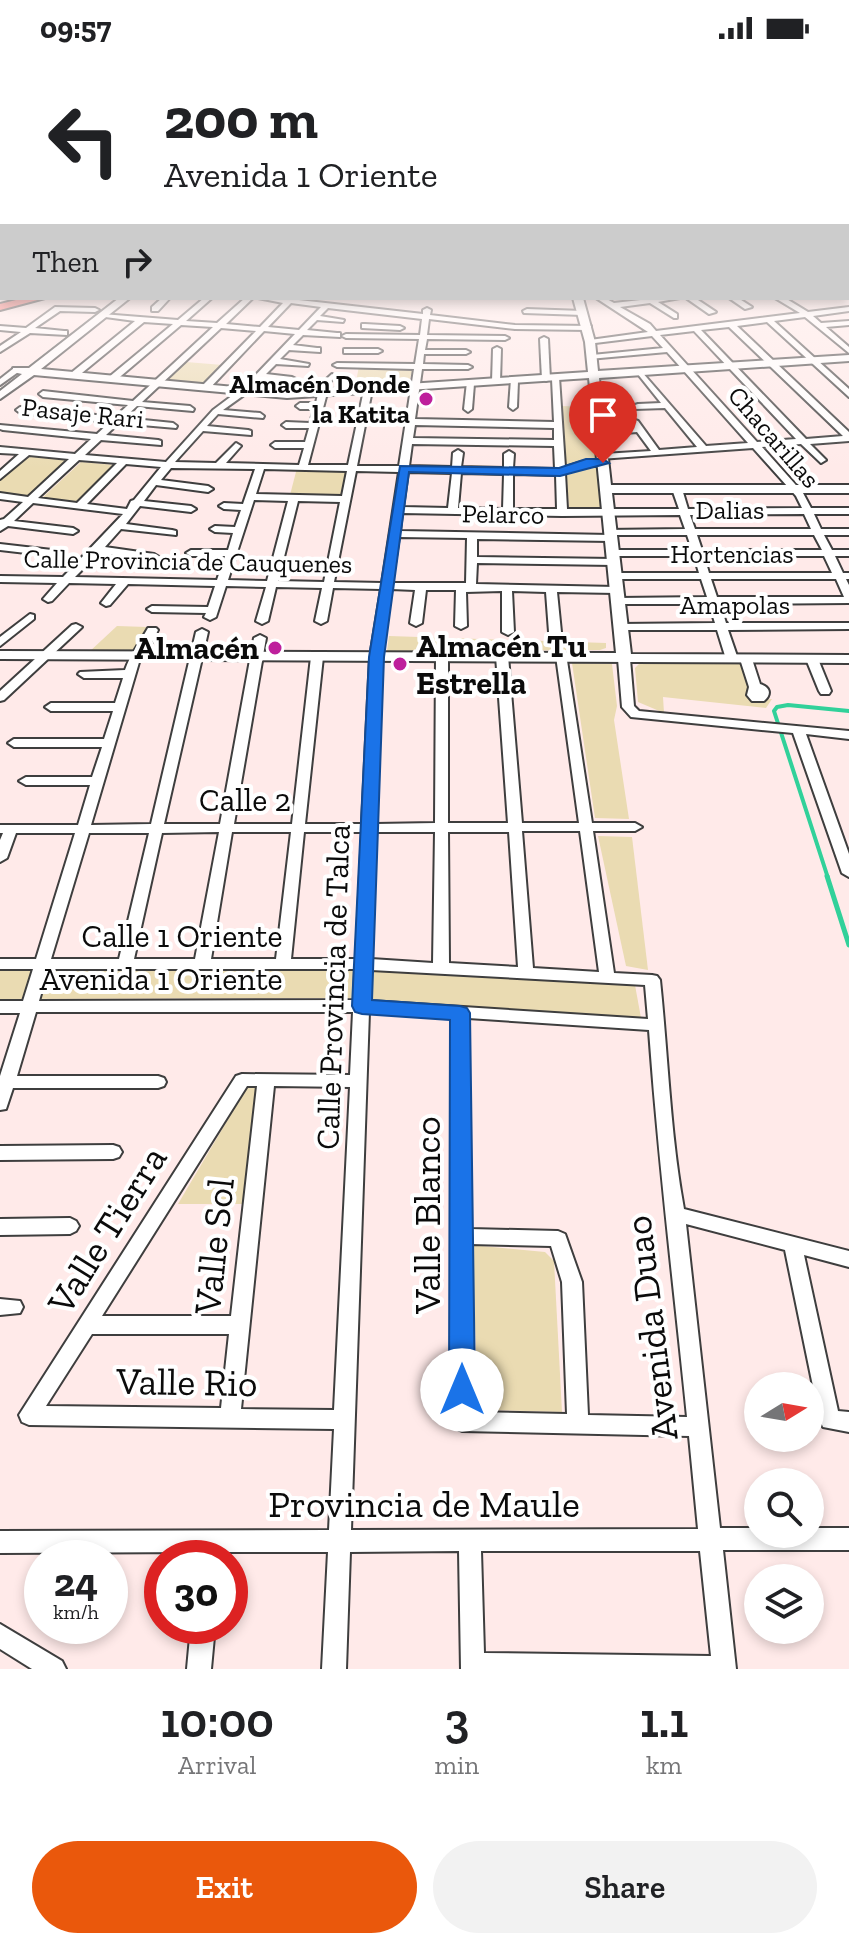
<!DOCTYPE html>
<meta charset="utf-8">
<style>
:root{--surface:#fff;--page:#f2f2f2;--text:#202124;--muted:#757577;--accent:#ea580c}
body{margin:0;font-family:"Zilla Slab",serif;background:var(--page);color:var(--text);height:100vh;display:flex;flex-direction:column;font-size:30px;white-space:nowrap}
*{box-sizing:border-box;margin:0}
p{font-size:26px;color:var(--muted)}
.icon{flex:none;width:44px;height:44px;fill:none;stroke:currentColor;stroke-width:2;stroke-linecap:round;stroke-linejoin:round}
.map{position:relative;height:1613px;overflow:hidden}
.side{display:flex;flex-direction:column;background:var(--surface);flex:1}
.side>*{flex:none}
.banner{position:absolute;left:0px;top:0px;width:850px;height:244px;box-shadow:0 4px 12px #0003;background:#fff;color:var(--text);overflow:hidden}
.needle{width:52px;rotate:79deg}
.buttons{position:absolute;left:744px;top:1316px;display:grid;gap:16px}
.buttons a{display:grid;place-items:center;width:80px;height:80px;border-radius:50%;background:var(--surface);box-shadow:0 4px 12px #0003;font-size:40px}
.speed{position:absolute;left:24px;top:1484px;display:flex;gap:16px;font-size:40px;font-weight:700;text-align:center}
.speed>*{display:grid;place-content:center;width:104px;height:104px;border-radius:50%;background:var(--surface);box-shadow:0 4px 12px #0003;line-height:1}
.speed small{font-size:20px;font-weight:400}
.speed .limit{border:12px solid #d22;background:#fff;color:#111}
.pin{position:absolute;display:grid;place-items:center;width:68px;height:68px;color:#fff;margin:-82px -34px;border-radius:50% 50% 50% 0;rotate:-45deg;box-shadow:0 0 8px #0007}
.pin .icon{rotate:45deg}
.me{position:absolute;width:88px;margin:-44px;rotate:0deg;stroke-linejoin:round;filter:drop-shadow(0 0 6px #0008)}
.turn{display:flex;align-items:center;gap:28px;height:168px;padding:0 32px;font-size:36px}
.turn .icon{width:104px;height:104px;stroke-width:2.5}
.turn b{display:block;font-size:56px;line-height:68px}
.then{display:flex;align-items:center;height:76px;padding:0 32px;background:#0003;gap:16px;font-size:30px}
.eta{display:flex;justify-content:space-evenly;align-items:center;height:136px;text-align:center}
.eta b{font-size:48px;font-weight:600;line-height:56px}
.button{display:flex;gap:16px;margin-top:auto;padding:16px 32px}
.button a{flex:1;height:92px;border-radius:48px;background:var(--accent);color:#fff;font-size:32px;font-weight:600;line-height:92px;text-align:center}
.button a+a{background:var(--page);color:var(--text)}
.status{display:flex;justify-content:space-between;align-items:center;height:56px;padding:0 40px;background:var(--surface);direction:ltr}
.status svg{height:22px;fill:currentColor}
.map>svg:first-child{display:block}
.green{fill:#eadbb2}
.lines{fill:none;stroke-linecap:round;stroke-linejoin:round}
.stream-far2{stroke:#31d19a;stroke-width:2}
.stream-far1{stroke:#31d19a;stroke-width:4}
.stream{stroke:#31d19a;stroke-width:5}
.minor-casing{stroke:#3e3e3e;stroke-width:4}
.tertiary-casing{stroke:#3e3e3e;stroke-width:4}
.primary-casing{stroke:#1c1c1c;stroke-width:4}
.minor{fill:#fff;fill-rule:evenodd}
.tertiary{fill:#fff;fill-rule:evenodd}
.primary{fill:#fd5e5b;fill-rule:evenodd}
.route{fill:#1a73e8;stroke:#114b97;stroke-width:2}
.poi-dot{fill:#be209c;stroke:#fff;stroke-width:3}
.labels{text-anchor:middle;stroke-width:8;stroke-linejoin:round;paint-order:stroke}
.far-poi-label{font-size:26px;font-weight:bold;fill:#0b0b0b;stroke:#fff;text-anchor:end}
.far-street-label{font-size:26px;fill:#0b0b0b;stroke:#fff}
.poi-label{font-size:32px;font-weight:bold;fill:#0b0b0b;stroke:#fff;text-anchor:start}
.street-label{font-size:32px;fill:#0b0b0b;stroke:#fff}
.near-street-label{font-size:38px;fill:#0b0b0b;stroke:#fff}
</style>
<div class="status"><b>09:57</b><svg viewBox="0 0 49 12"><path d="M0 12V9h3v3zM5 12V6h3v6zM10 12V3h3v9zM15 12V0h3v12zM26 1h20v11H26zM47 4h2v5h-2z"/></svg></div>
<div class="map">
<svg width="849" height="1613" viewBox="0 0 849 1613">
<rect width="100%" height="100%" fill="#ffeae9"/>
<g class="green">
<path d="M186,306L223,309L205,328L168,324Z"/>
<path d="M359,310L414,311L408,327L355,331Z"/>
<path d="M562,350L591,351L601,454L569,453Z"/>
<path d="M28,399L68,403L26,442L0,439V423Z"/>
<path d="M81,406L115,409L76,447L42,442Z"/>
<path d="M297,412L349,413L343,441L290,439Z"/>
<path d="M117,570L147,571L137,598L88,597Z"/>
<path d="M389,580L606,587V592L600,594L387,595Z"/>
<path d="M572,607L612,608L617,650L614,664L629,763L595,762Z"/>
<path d="M639,608H747L762,644L772,643L766,652L663,641L664,657L638,646L635,612Z"/>
<path d="M598,780L632,781L648,914L626,910Z"/>
<path d="M0,912H354L352,942L0,943Z"/>
<path d="M373,912L635,929L641,962L372,946Z"/>
<path d="M247,1031L261,1033L250,1148H178Z"/>
<path d="M472,1189L545,1196L554,1205L562,1356L489,1354L478,1347Z"/>
</g>
<g class="lines">
<g class="stream-far2">
<path d="M28,312L118,242"/>
<path d="M0,334L23,317"/>
</g>
<path class="stream-far1" d="M828,822L774,655L777,651L788,649L849,655"/>
<path class="stream" d="M827,820L849,889"/>
<g class="minor-casing">
<g id="minor">
<rect x="0" y="190" width="2" height="4"/>
<path d="M0,207H2L0,212Z"/>
<rect x="848" y="224" width="1" height="4"/>
<rect x="848" y="235" width="1" height="4"/>
<path d="M162,242H170L158,255H152V251Z"/>
<path d="M204,242H212L186,265L217,267L245,242H253L226,268L260,271L283,247L258,242H281L423,258V254L427,252L431,254L430,259L515,269L591,270V274H588L515,273L429,263L427,279L505,280L509,282L505,284L427,283L425,294H466L470,296L466,298H424L423,308L468,309L472,311L468,313H422L415,363L554,366L552,323L559,321L565,411C579,407 594,400 608,407L603,410H587L565,417L567,453H679L672,433L677,430L682,433L688,453L802,452L796,440L753,392L600,403V399L603,398L651,395L637,376L600,379L596,376L600,373L633,371L631,367L635,364L638,365L659,394L697,391L665,352L635,353V349L638,348L661,347L637,317L641,315L706,390L748,387L667,296L589,303V299H592L663,292L652,280L587,288V284H590L648,276L596,242H605L614,247L658,242H680L658,246L677,258V262H674L650,247L620,251L650,268L656,275L800,257L775,242H785L808,256L849,251V255L813,260L821,267L849,265V269L826,271L849,291V297L805,261L774,265L849,333V341L767,266L737,270L849,376V385L810,388L826,404L821,407L801,388L762,391L803,437L811,452H849V458H814L821,473H849V479H824L832,494H849V500H835L843,517H849V523H846L849,529V547L720,548L726,567H849V573L728,574L738,603L732,606L726,603L717,574H620L614,571L620,568L715,567L709,548H618L613,545L618,542L707,541L701,523H615L610,520L615,517H699L694,500H613L608,497L613,494H692L687,479H611L616,482L611,485L477,483V501L614,503L619,506L614,509L477,507L476,528L616,531L621,534L616,537L557,536L561,576L555,579L549,576L546,536L512,535L514,576L508,579L502,576V535L466,536L467,570L461,573L455,570L456,534H426L422,567L416,570L410,567L415,534L391,533L382,601L376,768L435,767L436,600L442,597L448,600V767H508L496,600L502,597L508,600L522,767H579L556,600L562,597L566,598L592,767H635L642,771L635,775H593L614,917L652,919L657,920L660,924C668,999 670,1077 684,1153L849,1195V1211L804,1199L838,1355L849,1356V1376L823,1371L820,1364L785,1194L686,1168L720,1472H758V1478H810V1472H849V1494H723L736,1613H461L459,1495L350,1496L346,1613H322L328,1496H222L221,1502H199L200,1496L0,1497V1475L329,1474L334,1373L29,1369L22,1366L19,1359L236,1020L242,1018L350,1019L353,956H36L17,1020H158L164,1022L166,1026L164,1030L158,1032H13L6,1053L0,1054V1020L20,957H0V945H23L33,913H0V903H36L75,777H16L7,802L0,806V784L3,777H0V769H78L90,729H26L19,725L26,721H92L102,691H14L8,687L14,683H104L113,655H51L45,651L51,647H115L123,622H84L78,618L80,616L125,614C130,599 140,586 148,572H156L158,574L147,597L140,603L91,769L151,768L196,576L202,573L208,576L164,768H220L254,582L260,579L266,582L234,768H292L311,601L317,598L323,601L305,768H362L370,601L381,533L333,532L327,565L321,568L315,565L322,532L276,531L268,565L262,568L256,565L266,531L226,530L216,561L210,564L204,561L206,557L152,556L147,553L152,550L208,551L215,530L128,528L110,549L106,550L101,547L116,528L69,527L52,545L48,546L43,543L57,527L0,526V520L63,521L123,458L33,447L14,465L73,472L78,475L73,478L8,470L0,475V464L4,463L23,446L0,443V437L28,441L69,403L29,399L0,423V415L19,398L0,397V391L75,398L91,383L3,374L0,373V369L97,378L110,366L20,357L16,354L20,351L115,361L128,349L43,341L39,338L43,335L133,345L213,271L181,269L115,325H109V321L173,268L144,266L77,321H71V317L135,265L98,260L102,258L178,264ZM291,247L321,251L299,274L268,271ZM328,252L422,263L420,279L346,278L342,280L346,282L419,283L415,308L337,307L333,309L337,311L414,313L399,410H357L372,334L368,331L364,334L348,409H308L327,337L322,335L336,320L332,318L311,337L315,340L318,338L316,347H300L296,350L300,353H314L310,367L286,366L282,369L286,372H309L305,386H275L271,389L275,392H304L299,409L226,407L241,390L236,387L216,407L175,406L203,375L251,379V375L248,374L207,370L218,358L263,362L264,360L260,357L223,354L251,334L261,323L295,325L296,323L292,321L266,318L276,308L308,310L309,308L280,303L289,294L320,296V292H317L293,289L303,279L340,281V277H337L307,274L317,264L343,266L344,264L320,260ZM729,271L843,380L806,383L701,274ZM221,272L256,275L202,330V334H208L264,275L295,278L245,330L213,354L166,406L85,399L101,384L161,389V385L158,384L106,379L119,367L176,372L177,370L173,367L124,362L137,350L193,355L194,353L190,350L142,346ZM694,275L796,383L757,386L660,279ZM415,369L554,372V384L413,382ZM412,388L554,390L555,413L513,412L514,398L509,395L504,398V412L461,411L463,397L458,394L453,397L452,411L409,410ZM79,404L117,407L77,447L38,442ZM126,408L161,411L134,444L131,445L127,453L87,448ZM171,412L255,413L243,448L224,447L219,450L224,453L241,454L235,471L215,470L210,473L215,476L233,477L228,494H191L186,497L191,500H225L217,524L75,521L99,497L158,503L159,501L154,498L105,491L121,473L176,479V475L172,474L126,468L140,450L191,456L196,453L191,450L144,445L156,429L208,436L213,433L208,430L161,424ZM264,413L347,415L342,440L256,438ZM356,415L399,416L382,527L334,526ZM408,416L452,417L448,452L403,451ZM461,417L504,418L503,453L458,452ZM513,418L556,419L557,453H513ZM254,444L288,445L267,525L228,524ZM298,445L340,446L324,526L278,525ZM402,457L562,460L680,459L685,473L606,474L605,476L610,479L400,475ZM804,458L811,473H695L690,459ZM697,479H814L822,494H702ZM399,481L467,482L466,527H392ZM704,500H824L832,517H709ZM711,523H836L844,541H717ZM522,775H580L599,916L533,912ZM219,776L195,903H134L162,777ZM232,776H291L276,903H211ZM304,776H362L356,903H291ZM376,776H435L433,907L371,903ZM448,776H509L518,911L449,907ZM89,777H149L119,903H51ZM48,913H355L354,944L39,945ZM371,914L645,929L648,963L370,945ZM369,956L452,961V1365L455,1372L462,1375L689,1380L698,1473L351,1474ZM468,962L649,974C658,1103 674,1232 687,1361L588,1359L582,1226L565,1178L558,1175L470,1173ZM247,1030H257L231,1260H102ZM274,1030L350,1031L334,1354L241,1353ZM470,1188L551,1190L562,1226L567,1358L472,1356ZM92,1278H229L221,1352L46,1350ZM481,1495H700L711,1600L484,1597Z"/>
<path d="M686,242H695L716,256L709,258Z"/>
<path d="M729,242H738L752,251L745,253Z"/>
<path d="M55,251L95,252L99,254L95,256L60,255L35,272L64,275H67V279L30,277L0,296V290L21,276L0,274V270L26,272Z"/>
<path d="M527,253L583,255L587,257L583,259L524,257L523,255Z"/>
<path d="M365,268L400,270L404,272L400,274L362,272V268Z"/>
<path d="M544,281L548,283L550,323L546,325L542,323L540,283Z"/>
<path d="M497,291L501,293L500,326L496,328L492,326L493,293Z"/>
<path d="M347,293H378L382,295L378,297H344V293Z"/>
<path d="M14,312L21,314L0,329V323Z"/>
<path d="M511,323L518,325L517,351L513,354L509,351Z"/>
<path d="M467,326L474,328L472,353L468,356L464,353Z"/>
<path d="M0,488L52,494L57,497L52,500L0,494Z"/>
<path d="M30,558L34,559V563L0,590V581Z"/>
<path d="M76,568L82,571L80,573L4,644L0,645V635L72,569Z"/>
<path d="M624,600L630,603L634,650L639,655L849,675V683L806,678L849,798V821L842,817L793,677L631,661L622,651L618,603Z"/>
<path d="M746,600L752,603L760,628C770,631 772,638 764,645H752L747,639L749,631L740,603Z"/>
<path d="M812,600L818,603L831,635L829,638H821L819,635L806,603Z"/>
<path d="M113,1089L119,1091L122,1096L119,1101L113,1103L0,1104V1090Z"/>
<path d="M70,1162L76,1165L79,1170L76,1175L70,1178L0,1179V1163Z"/>
<path d="M0,1243L20,1245L23,1251L20,1257L0,1259Z"/>
<path d="M0,1568L62,1605L66,1613H32L0,1593Z"/>
<path d="M191,1570H215L211,1613H187Z"/>
</g>
</g>
<g class="tertiary-casing">
<path id="tertiary" d="M119,242H130L41,313L287,336L588,316L585,286L573,242H583L595,286L598,315L849,299V305L599,322L611,429H849V437H612L631,598L849,599V607L0,603V595L616,597L589,322L287,342L34,319L0,343V335L22,318L13,316V312H29Z"/>
</g>
<g class="primary-casing">
<path id="primary" d="M24,242H45L0,254V248Z"/>
</g>
<use href="#minor" class="minor"/>
<use href="#tertiary" class="tertiary"/>
<use href="#primary" class="primary"/>
</g>
<linearGradient id="sky" x2="0" y2="1"><stop stop-color="#90cfe3"/><stop offset="0.45" stop-color="#fff6f5"/><stop offset="1" stop-color="#fff6f5" stop-opacity="0"/></linearGradient>
<rect width="849" height="413" fill="url(#sky)"/>
<path class="route" d="M586,403H603L609,407L560,420L409,416L384,601L372,944L460,950L467,952L470,957L475,1334L472,1342L462,1346L453,1342L449,1334L450,964L362,958L355,956L352,950L369,601L400,410L559,412Z"/>
<g class="poi-dot">
<circle cx="426" cy="343" r="8"/>
<circle cx="275" cy="592" r="8"/>
<circle cx="400" cy="608" r="8"/>
</g>
<g class="labels">
<g class="far-poi-label">
<text x="410" y="337">Almacén Donde<tspan x="410" dy="30">la Katita</tspan></text>
</g>
<g class="far-street-label">
<text transform="translate(83 357) rotate(6)" y="9">Pasaje Rari</text>
<text transform="translate(774 381) rotate(49)" y="9">Chacarillas</text>
<text x="730" y="463">Dalias</text>
<text transform="translate(503 458) rotate(1)" y="9">Pelarco</text>
<text x="732" y="507">Hortencias</text>
<text transform="translate(188 505) rotate(1)" y="9">Calle Provincia de Cauquenes</text>
<text x="735" y="558">Amapolas</text>
</g>
<g class="poi-label">
<text x="416" y="601">Almacén Tu<tspan x="416" dy="37">Estrella</tspan></text>
<text x="259" y="603" text-anchor="end">Almacén</text>
</g>
<g class="street-label">
<text x="245" y="755">Calle 2</text>
<text x="182" y="891">Calle 1 Oriente</text>
<text x="161" y="934">Avenida 1 Oriente</text>
<text transform="translate(333 931) rotate(-88)" y="11">Calle Provincia de Talca</text>
</g>
<g class="near-street-label">
<text transform="translate(427 1159) rotate(-90)" y="13">Valle Blanco</text>
<text transform="translate(107 1174) rotate(-58)" y="13">Valle Tierra</text>
<text transform="translate(214 1190) rotate(-84)" y="13">Valle Sol</text>
<text transform="translate(651 1272) rotate(-97)" y="13">Avenida Duao</text>
<text transform="translate(187 1326) rotate(1)" y="13">Valle Rio</text>
<text x="424" y="1461">Provincia de Maule</text>
</g>
</g>
</svg>
<div class="buttons">
<a><svg class="needle" viewBox="-14 -14 28 28"><path d="M0-13l5 13h-10z" fill="#e53935"/><path d="M0 13l5-13h-10z" fill="#757577"/></svg></a>
<a><svg class="icon" aria-label="search" viewBox="0 0 24 24"><circle cx="10" cy="10" r="6"/><path d="M15 15l6 6"/></svg></a>
<a><svg class="icon" aria-label="layers" viewBox="0 0 24 24"><path d="M12 4l9 5-9 5-9-5zM3 14l9 5 9-5"/></svg></a>
</div>
<div class="speed"><div>24<small>km/h</small></div><div class="limit">30</div></div>
<div class="pin" style="left:603px;top:407px;background:#d93025"><svg class="icon" aria-label="arrive" viewBox="0 0 24 24"><path d="M6 21V4h12l-3 4 3 4H6"/></svg></div>
<svg class="me" style="left:462px;top:1334px" viewBox="-20 -20 40 40"><circle r="19" fill="#fff"/><path d="M0-13L10 11 0 6-10 11z" fill="#1a73e8"/></svg>
<div class="banner">
<div class="turn"><svg class="icon" aria-label="left" viewBox="0 0 24 24"><path d="M17 20v-9H6M10 6l-5 5 5 5"/></svg><div><b>200 m</b>Avenida 1 Oriente</div></div>
<div class="then">Then<svg class="icon" aria-label="right" viewBox="0 0 24 24"><path d="M7 20v-9h11M14 6l5 5-5 5"/></svg></div>
</div>
</div>
<section class="side">
<div class="eta">
<div><b>10:00</b><p>Arrival</p></div>
<div><b>3</b><p>min</p></div>
<div><b>1.1</b><p>km</p></div>
</div>
<div class="button"><a>Exit</a><a>Share</a></div>
</section>
